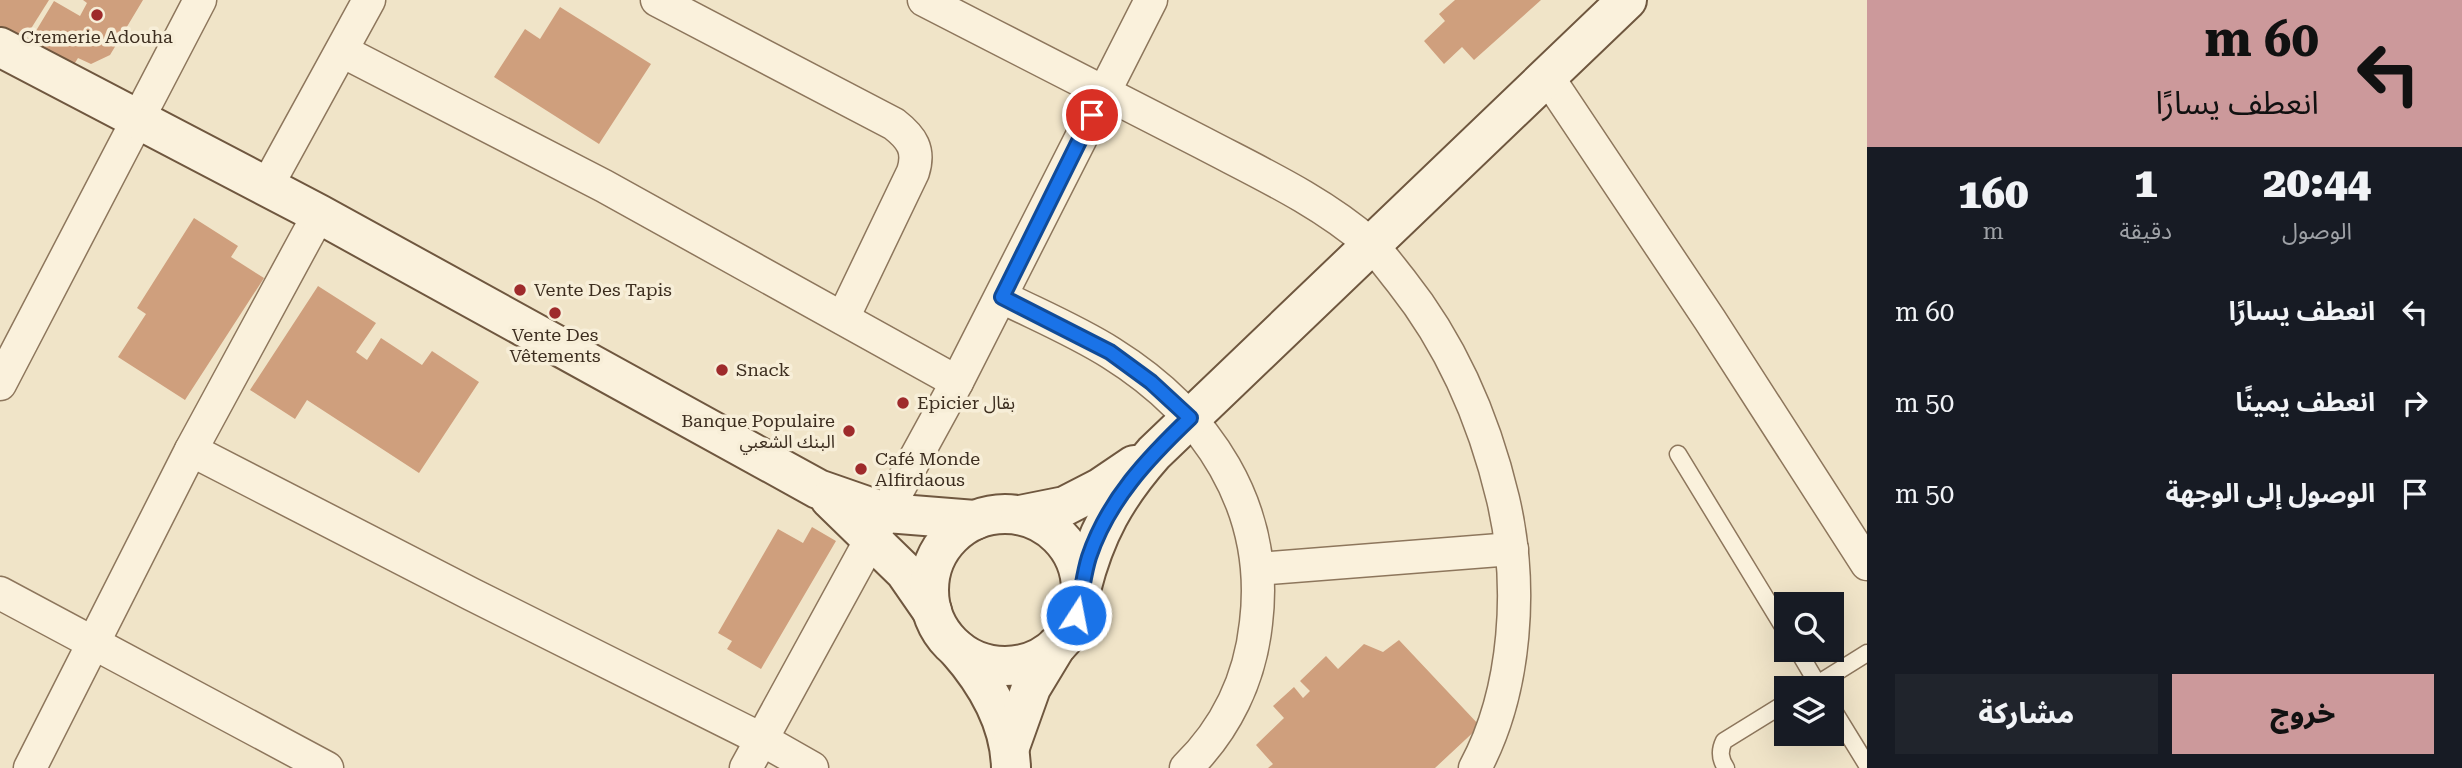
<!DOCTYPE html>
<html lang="ar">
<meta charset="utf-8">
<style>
:root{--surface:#171b24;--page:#20242c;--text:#f1f3f6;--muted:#9ea1a6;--accent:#cc999b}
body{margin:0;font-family:"Roboto Serif","Noto Sans Arabic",serif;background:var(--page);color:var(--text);direction:rtl;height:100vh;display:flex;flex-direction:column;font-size:26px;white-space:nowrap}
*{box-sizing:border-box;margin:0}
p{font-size:23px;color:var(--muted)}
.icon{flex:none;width:38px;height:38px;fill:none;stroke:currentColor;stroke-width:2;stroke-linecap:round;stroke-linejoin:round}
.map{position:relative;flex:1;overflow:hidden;direction:ltr}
.side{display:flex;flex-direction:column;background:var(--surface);width:595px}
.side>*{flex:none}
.top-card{background:#cc999b;color:#111;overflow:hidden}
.fabs{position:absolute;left:1774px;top:592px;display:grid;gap:14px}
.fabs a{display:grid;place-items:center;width:70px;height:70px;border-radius:0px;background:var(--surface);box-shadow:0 7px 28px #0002;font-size:35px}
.pin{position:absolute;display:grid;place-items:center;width:60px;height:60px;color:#fff;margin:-30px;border:4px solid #fff;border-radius:50%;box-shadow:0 2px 7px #0007}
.me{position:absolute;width:77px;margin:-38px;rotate:11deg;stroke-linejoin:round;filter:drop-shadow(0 0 5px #0008)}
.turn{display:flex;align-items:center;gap:24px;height:147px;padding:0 28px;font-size:32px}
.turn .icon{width:91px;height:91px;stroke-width:2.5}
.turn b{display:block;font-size:49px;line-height:60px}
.eta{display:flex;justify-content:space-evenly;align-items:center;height:119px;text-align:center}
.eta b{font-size:42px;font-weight:800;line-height:49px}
.primary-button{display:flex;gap:14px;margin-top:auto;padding:14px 28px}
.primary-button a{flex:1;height:80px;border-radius:0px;background:var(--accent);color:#111;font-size:28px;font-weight:800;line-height:80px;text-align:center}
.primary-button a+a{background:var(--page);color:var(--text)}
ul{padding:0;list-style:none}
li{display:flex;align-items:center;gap:21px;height:91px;padding:0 28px}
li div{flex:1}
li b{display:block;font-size:26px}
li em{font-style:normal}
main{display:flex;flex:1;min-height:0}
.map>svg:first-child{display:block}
.building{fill:#cf9f7d}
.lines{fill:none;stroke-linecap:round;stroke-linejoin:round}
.lane-casing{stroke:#8d765c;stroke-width:19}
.street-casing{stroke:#8d765c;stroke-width:35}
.secondary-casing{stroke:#6f573f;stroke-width:42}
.lane{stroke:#faf1dc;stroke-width:16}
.street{stroke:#faf1dc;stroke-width:32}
.secondary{stroke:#faf1dc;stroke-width:38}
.route-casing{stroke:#114b97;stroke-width:18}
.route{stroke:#1a73e8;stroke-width:12}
.poi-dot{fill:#9e2a2b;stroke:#f7eed8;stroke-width:2.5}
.labels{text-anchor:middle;stroke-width:7;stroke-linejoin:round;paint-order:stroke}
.poi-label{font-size:18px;fill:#3d2e20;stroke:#f7eed8;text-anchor:start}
</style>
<main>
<section class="side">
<div class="top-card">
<div class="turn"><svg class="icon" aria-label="left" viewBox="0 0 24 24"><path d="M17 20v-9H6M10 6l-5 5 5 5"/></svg><div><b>60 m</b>انعطف يسارًا</div></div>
</div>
<div class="eta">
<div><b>20:44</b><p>الوصول</p></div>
<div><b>1</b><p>دقيقة</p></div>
<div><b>160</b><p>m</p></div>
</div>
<ul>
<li><svg class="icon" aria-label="left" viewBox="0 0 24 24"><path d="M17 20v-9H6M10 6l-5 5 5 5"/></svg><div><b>انعطف يسارًا</b></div><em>60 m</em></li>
<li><svg class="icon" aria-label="right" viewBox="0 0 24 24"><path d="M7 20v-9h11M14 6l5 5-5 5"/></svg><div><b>انعطف يمينًا</b></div><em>50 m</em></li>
<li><svg class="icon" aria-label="arrive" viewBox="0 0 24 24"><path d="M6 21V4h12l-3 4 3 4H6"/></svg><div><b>الوصول إلى الوجهة</b></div><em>50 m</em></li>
</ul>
<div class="primary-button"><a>خروج</a><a>مشاركة</a></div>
</section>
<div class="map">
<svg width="1867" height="768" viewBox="0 0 1867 768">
<rect width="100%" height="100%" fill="#f0e4c8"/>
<g class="building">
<path d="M0,0H49L20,46L0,34Z"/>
<path d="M83,0H143L110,55L91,64L78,58L68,74L25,49L54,1L80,16L87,3Z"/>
<path d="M1455,0H1541L1474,60L1462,47L1444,64L1424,41L1445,21L1439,14Z"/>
<path d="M560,7L651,64L599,144L494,77L525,29L540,39Z"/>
<path d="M194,218L238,246L231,257L264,278L185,400L118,357L146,314L137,308Z"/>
<path d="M318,286L376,323L356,352L367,360L381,338L422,365L432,351L479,382L419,473L307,400L295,419L250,390Z"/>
<path d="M812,527L836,541L761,669L727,649L732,641L718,633L778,529L803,543Z"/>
<path d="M1399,640L1480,726L1435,768H1268L1273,764L1256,745L1284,718L1273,706L1294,687L1303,698L1310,691L1300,681L1326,656L1338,669L1364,644L1383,652Z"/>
</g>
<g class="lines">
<g class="lane-casing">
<g id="lane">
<path d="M1678,454L1787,633"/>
<path d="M1797,649L1820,688"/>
<path d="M1811,688L1867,653"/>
<path d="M1832,708L1867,765"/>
<path d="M1726,768C1720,759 1719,751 1724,741L1787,702"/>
</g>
</g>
<g class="street-casing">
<g id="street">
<path d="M657,0L894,124C912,138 920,150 913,172L843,318"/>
<path d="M924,0C1017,48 1111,95 1203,143C1260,173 1321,201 1369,243C1381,254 1391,269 1401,281C1452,345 1484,419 1503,499C1523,584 1517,690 1475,768"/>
<path d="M342,51L604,186L957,382"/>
<path d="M1547,76L1710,320L1867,564"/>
<path d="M267,186L369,0"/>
<path d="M1002,297C1038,315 1076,331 1111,353C1207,413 1270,507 1256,623C1250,679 1226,729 1186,768"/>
<path d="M0,384L200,0"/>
<path d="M191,450L471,594L761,739L812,768"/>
<path d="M1258,569L1512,549"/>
<path d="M0,593L327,768"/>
<path d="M30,768L191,450L319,214"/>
<path d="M746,768L957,382L1151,0"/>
</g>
</g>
<g class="secondary-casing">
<g id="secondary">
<path d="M0,47L319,214L818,489L887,513L975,520"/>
<path d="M830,499L905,572L932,611"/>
<circle cx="1005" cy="590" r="76"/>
<path d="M1020,515L1065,506L1100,488L1134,465"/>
<path d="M1081,590C1095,534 1116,496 1154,453L1627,0"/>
<path d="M957,649C987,683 1010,722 1011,768"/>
<path d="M1011,744L1031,688L1057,645"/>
</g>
</g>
<use href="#lane" class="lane"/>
<use href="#street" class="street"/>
<use href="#secondary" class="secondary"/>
</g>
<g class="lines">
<g class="route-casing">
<path id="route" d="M1076,615C1082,596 1083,576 1089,557C1108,500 1148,458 1190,418L1151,382L1110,352L1002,297L1092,115"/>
</g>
<use href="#route" class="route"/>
</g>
<g class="poi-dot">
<circle cx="97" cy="15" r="7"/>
<circle cx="520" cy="290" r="7"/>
<circle cx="555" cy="313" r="7"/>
<circle cx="722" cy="370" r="7"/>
<circle cx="903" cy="403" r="7"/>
<circle cx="849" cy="431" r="7"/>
<circle cx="861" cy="469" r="7"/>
</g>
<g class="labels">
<g class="poi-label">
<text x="97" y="43" text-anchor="middle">Cremerie Adouha</text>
<text x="534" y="296">Vente Des Tapis</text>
<text x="555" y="341" text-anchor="middle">Vente Des<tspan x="555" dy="21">Vêtements</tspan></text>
<text x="736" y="376">Snack</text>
<text x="917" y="409">Epicier بقال</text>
<text x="835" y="427" text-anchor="end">Banque Populaire<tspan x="835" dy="21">البنك الشعبي</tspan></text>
<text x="875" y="465">Café Monde<tspan x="875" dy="21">Alfirdaous</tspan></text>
</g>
</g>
</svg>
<div class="fabs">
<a><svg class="icon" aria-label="search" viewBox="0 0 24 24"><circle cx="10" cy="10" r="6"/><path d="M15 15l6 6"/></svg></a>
<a><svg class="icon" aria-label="layers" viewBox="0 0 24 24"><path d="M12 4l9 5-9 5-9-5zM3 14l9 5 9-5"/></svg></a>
</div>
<div class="pin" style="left:1092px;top:115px;background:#d93025"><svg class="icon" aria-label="arrive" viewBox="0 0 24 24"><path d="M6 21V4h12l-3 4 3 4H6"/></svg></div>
<svg class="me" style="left:1076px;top:615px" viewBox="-20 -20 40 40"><circle r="17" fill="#1a73e8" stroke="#fff" stroke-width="3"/><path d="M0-11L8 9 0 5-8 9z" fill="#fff"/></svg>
</div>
</main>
